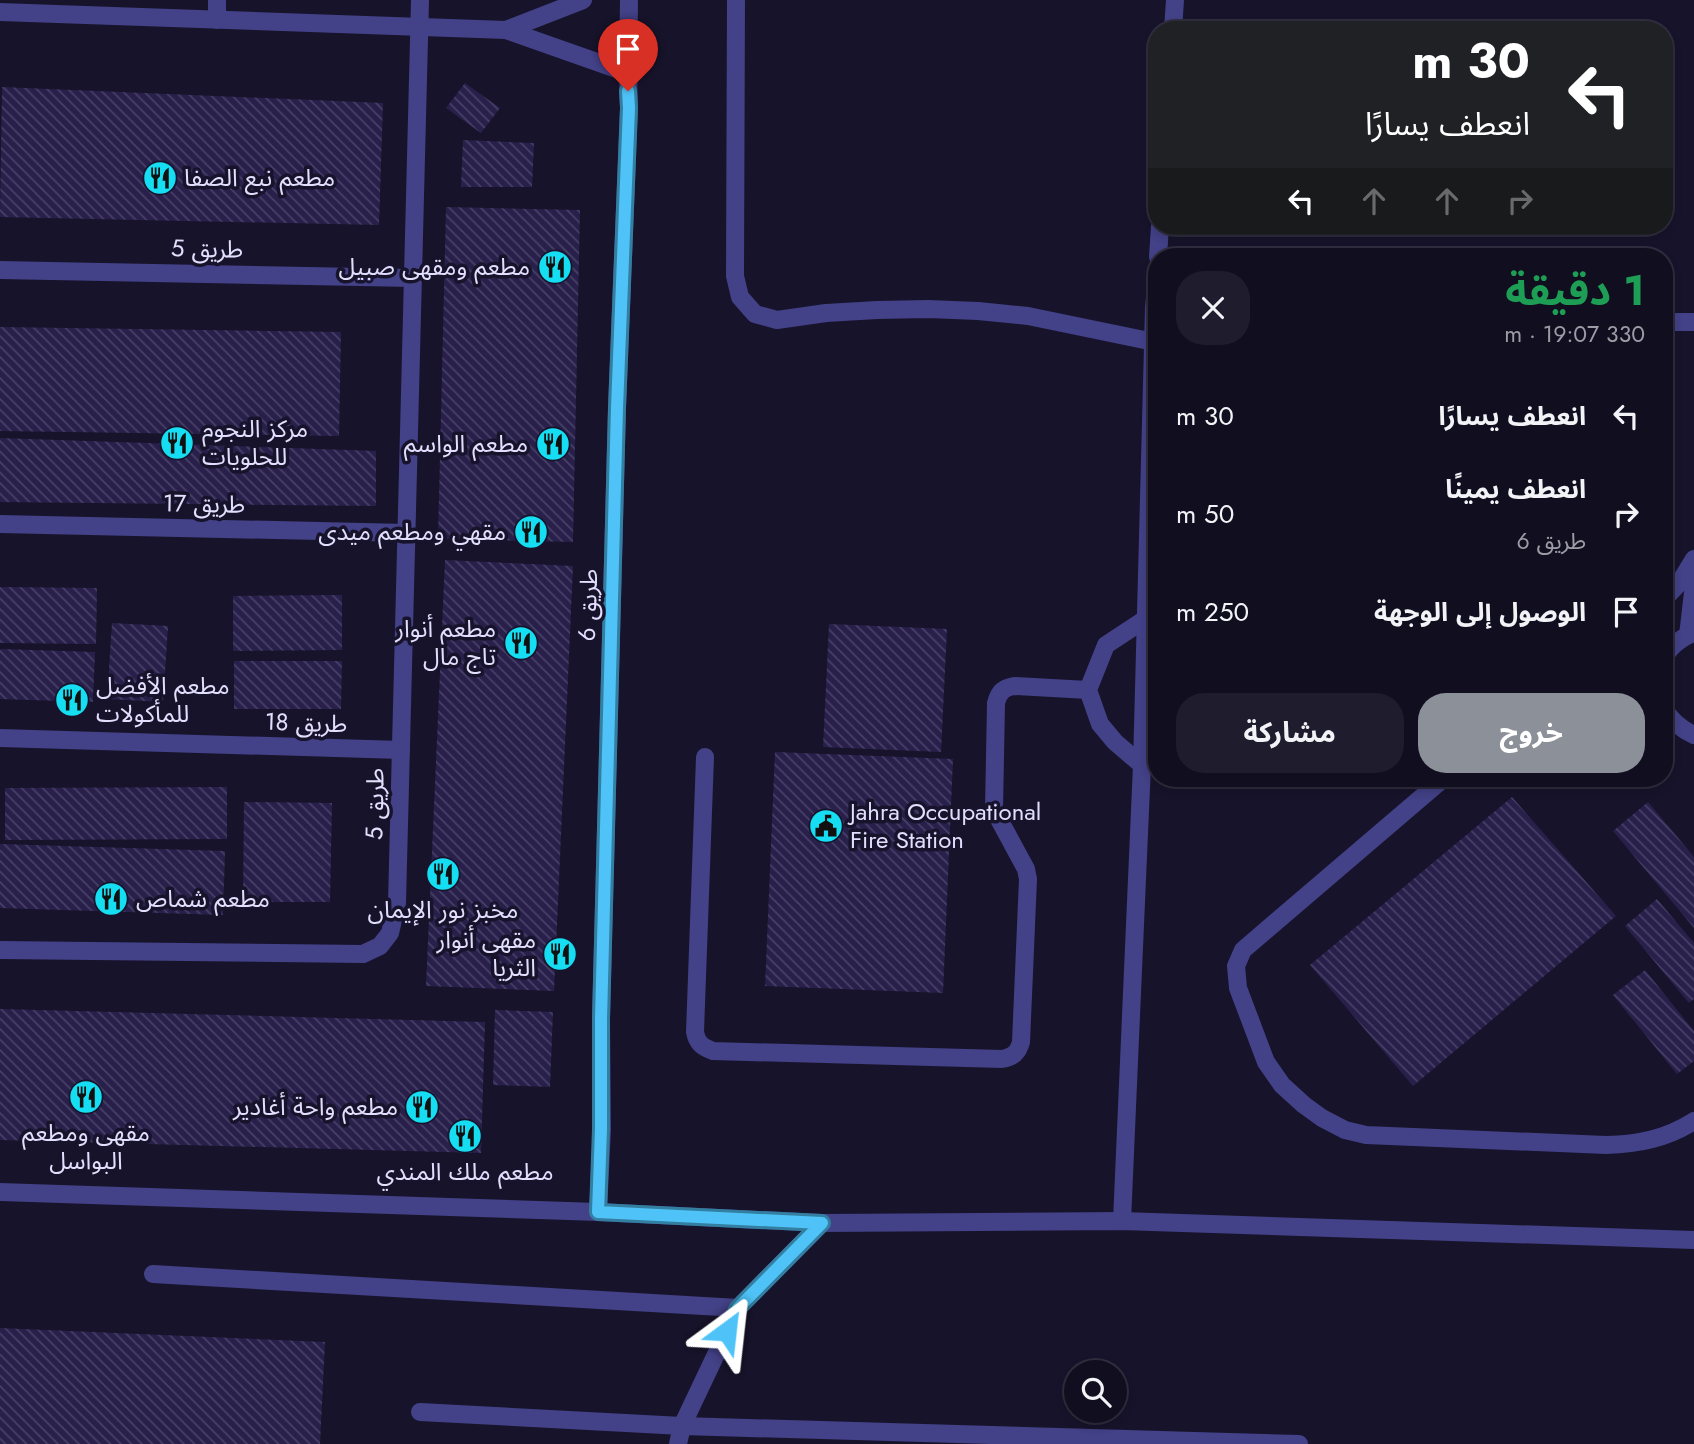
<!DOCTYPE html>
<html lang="ar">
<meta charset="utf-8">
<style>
:root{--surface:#110e20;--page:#1e1c2d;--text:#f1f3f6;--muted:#9c9ca5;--line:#302e3e;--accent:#8c9099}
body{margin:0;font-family:Jost,"Noto Sans Arabic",sans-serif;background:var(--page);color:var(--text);direction:rtl;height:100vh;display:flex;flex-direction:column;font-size:26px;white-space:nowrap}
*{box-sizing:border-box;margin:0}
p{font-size:23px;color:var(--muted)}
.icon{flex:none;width:38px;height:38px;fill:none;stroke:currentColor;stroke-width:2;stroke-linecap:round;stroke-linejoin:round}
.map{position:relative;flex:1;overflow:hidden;direction:ltr}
.details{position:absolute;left:1148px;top:248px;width:525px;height:539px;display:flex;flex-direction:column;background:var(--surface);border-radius:28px;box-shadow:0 4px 10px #0003,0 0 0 2px var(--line);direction:rtl}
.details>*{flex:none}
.top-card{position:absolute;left:1148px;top:21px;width:525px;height:214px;border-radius:28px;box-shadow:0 4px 10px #0003,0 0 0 2px var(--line);direction:rtl;background:#202124;color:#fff;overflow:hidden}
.tools{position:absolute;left:1064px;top:1360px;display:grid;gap:14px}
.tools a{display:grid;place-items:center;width:63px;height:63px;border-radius:50%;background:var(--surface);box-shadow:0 4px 10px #0003,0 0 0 2px var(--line);font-size:35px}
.pin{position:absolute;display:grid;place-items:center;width:60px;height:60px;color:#fff;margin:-72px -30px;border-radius:50% 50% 50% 0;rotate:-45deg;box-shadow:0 0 7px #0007}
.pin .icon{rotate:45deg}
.me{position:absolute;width:77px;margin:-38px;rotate:30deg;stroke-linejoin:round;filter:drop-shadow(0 0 5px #0008)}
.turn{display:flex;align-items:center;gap:24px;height:147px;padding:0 28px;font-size:32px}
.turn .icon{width:91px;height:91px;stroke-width:2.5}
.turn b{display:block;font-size:49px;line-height:60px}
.lanes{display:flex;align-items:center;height:66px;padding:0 28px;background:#0003;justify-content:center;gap:35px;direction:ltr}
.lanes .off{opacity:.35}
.round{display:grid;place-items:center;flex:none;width:74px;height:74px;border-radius:28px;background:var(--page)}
.overview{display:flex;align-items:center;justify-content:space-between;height:119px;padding:0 28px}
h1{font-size:42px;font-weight:700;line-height:52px;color:#1e9e55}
.cta{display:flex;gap:14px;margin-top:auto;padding:14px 28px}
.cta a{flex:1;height:80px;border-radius:28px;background:var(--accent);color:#fff;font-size:28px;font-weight:700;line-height:80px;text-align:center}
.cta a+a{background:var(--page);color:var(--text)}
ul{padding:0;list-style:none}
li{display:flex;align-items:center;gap:21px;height:98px;padding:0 28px}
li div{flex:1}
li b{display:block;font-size:26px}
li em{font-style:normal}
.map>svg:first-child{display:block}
.building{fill:url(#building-back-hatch)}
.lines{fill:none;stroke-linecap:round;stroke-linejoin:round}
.minor{stroke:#434187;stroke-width:18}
.route-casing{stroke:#337fa1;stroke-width:18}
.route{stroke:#4fc3f7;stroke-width:12}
.labels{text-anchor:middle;stroke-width:7;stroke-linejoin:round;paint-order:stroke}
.poi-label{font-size:24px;fill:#e2defd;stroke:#17132b;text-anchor:end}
.street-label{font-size:24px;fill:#e2defd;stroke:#17132b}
</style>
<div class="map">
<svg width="1694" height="1444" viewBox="0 0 1694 1444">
<defs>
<pattern id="building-back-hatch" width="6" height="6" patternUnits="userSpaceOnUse" patternTransform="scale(1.75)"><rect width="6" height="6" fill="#28204b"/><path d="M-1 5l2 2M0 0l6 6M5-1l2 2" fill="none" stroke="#474066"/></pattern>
</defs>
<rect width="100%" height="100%" fill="#17132b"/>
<g class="building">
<path d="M465,83L500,108L481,133L446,108Z"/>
<path d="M2,87L383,103L379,225L0,217Z"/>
<path d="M463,140L534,143L532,187H461Z"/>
<path d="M446,207L580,210L573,542L438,539Z"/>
<path d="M0,327L341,332L339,436L0,431Z"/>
<path d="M0,438L376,451V506L0,502Z"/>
<path d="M445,560L573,566L554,991L426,986Z"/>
<path d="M0,587L97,588L96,644L0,643Z"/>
<path d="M342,595V650L233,651V596Z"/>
<path d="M112,623L168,626L163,702L107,699Z"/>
<path d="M829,624L947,629L941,752L823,747Z"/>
<path d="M0,649L95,652L93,702L0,699Z"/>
<path d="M234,661H342L341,709H234Z"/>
<path d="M775,752L953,759L943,993L765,986Z"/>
<path d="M227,787V839L5,840V788Z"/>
<path d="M1512,797L1616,916L1413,1086L1310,965Z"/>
<path d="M244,802L332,803L330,902H243Z"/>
<path d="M1648,802L1694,857V928L1613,831Z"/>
<path d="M0,844L225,851L223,915L0,908Z"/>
<path d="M1657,899L1694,943V999L1689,1003L1625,926Z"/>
<path d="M1645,970L1694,1031V1061L1677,1074L1613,995Z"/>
<path d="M0,1009L485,1022L481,1153L0,1140Z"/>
<path d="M495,1010L553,1012L550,1087L493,1085Z"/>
<path d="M0,1328L325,1342L320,1444H0Z"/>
</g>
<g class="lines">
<g class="minor">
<path d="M736,0L735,276L740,297L755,314L777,320L826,313L877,310L928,309L978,311L1028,316L1154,342"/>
<path d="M0,12L506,30L628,73"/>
<path d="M217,20V0"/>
<path d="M506,30L583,0"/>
<path d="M1173,30L1175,0"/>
<path d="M1158,257L1160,226"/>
<path d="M0,270L413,278"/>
<path d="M1664,322H1694"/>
<path d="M0,524L407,533"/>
<path d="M1664,599L1680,582L1694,559"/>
<path d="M1688,635L1694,584"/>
<path d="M1664,658C1670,646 1682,637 1694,633"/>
<path d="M1664,709C1672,722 1681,729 1694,735"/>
<path d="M0,738L401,750"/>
<path d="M705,757L695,1032C697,1043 702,1047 713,1051L1002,1059C1013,1057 1018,1053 1021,1042L1028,879L1026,869L994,810L996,703C999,692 1003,688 1014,686L1088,690"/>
<path d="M1142,765L1115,742L1100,724L1088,690L1106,645L1147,618"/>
<path d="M1443,779L1243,950L1236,966L1238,988L1266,1062L1282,1085L1304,1105L1322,1118L1345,1130L1366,1135L1606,1145C1638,1144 1666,1139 1694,1121"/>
<path d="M0,950L363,954L380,946L390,933L397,903L420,0"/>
<path d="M0,1192L598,1212L822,1223L1122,1221L1694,1240"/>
<path d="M598,1212L602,1129L601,1019L617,408L629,108L628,73L629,0"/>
<path d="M1122,1221L1142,765L1154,308L1157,274"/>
<path d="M153,1274L738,1308"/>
<path d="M420,1412L682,1426L1299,1444"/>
<path d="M678,1444L682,1426L738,1308L822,1223"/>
</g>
</g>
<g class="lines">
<g class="route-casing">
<path id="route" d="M628,91L629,108L617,408L601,1019V1129L598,1212L822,1223L738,1308L727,1331"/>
</g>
<use href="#route" class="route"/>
</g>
<defs>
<g id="restaurant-disc" transform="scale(1.75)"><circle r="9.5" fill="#15def2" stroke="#17132b"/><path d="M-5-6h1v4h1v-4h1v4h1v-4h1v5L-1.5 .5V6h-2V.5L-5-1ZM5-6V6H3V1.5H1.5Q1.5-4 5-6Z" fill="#111"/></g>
<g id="civic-disc" transform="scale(1.75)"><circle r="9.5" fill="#15def2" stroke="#17132b"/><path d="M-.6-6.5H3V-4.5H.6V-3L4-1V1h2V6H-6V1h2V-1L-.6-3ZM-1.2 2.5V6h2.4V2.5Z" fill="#111"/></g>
</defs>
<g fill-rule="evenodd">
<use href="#restaurant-disc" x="160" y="178"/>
<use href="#restaurant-disc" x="555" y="267"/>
<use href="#restaurant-disc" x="177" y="443"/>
<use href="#restaurant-disc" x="553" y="444"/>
<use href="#restaurant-disc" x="531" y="532"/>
<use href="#restaurant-disc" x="521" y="643"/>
<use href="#restaurant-disc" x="72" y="700"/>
<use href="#civic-disc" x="826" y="826"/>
<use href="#restaurant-disc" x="443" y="874"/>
<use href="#restaurant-disc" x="111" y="899"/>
<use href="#restaurant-disc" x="560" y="954"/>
<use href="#restaurant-disc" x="86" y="1097"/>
<use href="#restaurant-disc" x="422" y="1107"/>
<use href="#restaurant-disc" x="465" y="1136"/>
</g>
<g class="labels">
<g class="poi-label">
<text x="184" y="186" text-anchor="start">مطعم نبع الصفا</text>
<text x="530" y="275">مطعم ومقهى صبيل</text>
<text x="202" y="437" text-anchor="start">مركز النجوم<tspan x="202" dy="28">للحلويات</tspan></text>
<text x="528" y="452">مطعم الواسم</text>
<text x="506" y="540">مقهي ومطعم ميدى</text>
<text x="496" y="637">مطعم أنوار<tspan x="496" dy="28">تاج مال</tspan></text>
<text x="96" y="694" text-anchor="start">مطعم الأفضل<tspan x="96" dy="28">للمأكولات</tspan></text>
<text x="850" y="820" text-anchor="start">Jahra Occupational<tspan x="850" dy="28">Fire Station</tspan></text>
<text x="136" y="907" text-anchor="start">مطعم شماص</text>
<text x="443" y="918" text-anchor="middle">مخبز نور الإيمان</text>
<text x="536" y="948">مقهى أنوار<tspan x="536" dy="28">الثريا</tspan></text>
<text x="398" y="1115">مطعم واحة أغادير</text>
<text x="86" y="1141" text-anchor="middle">مقهى ومطعم<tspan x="86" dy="28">البواسل</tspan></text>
<text x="465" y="1180" text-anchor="middle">مطعم ملك المندي</text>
</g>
<g class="street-label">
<text transform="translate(207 249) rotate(1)" y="8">طريق 5</text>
<text transform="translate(204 504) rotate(1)" y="8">طريق 17</text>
<text transform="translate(588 605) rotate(-88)" y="8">طريق 6</text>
<text transform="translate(306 723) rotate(2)" y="8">طريق 18</text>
<text transform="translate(375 804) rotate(-89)" y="8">طريق 5</text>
</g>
</g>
</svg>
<div class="tools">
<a><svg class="icon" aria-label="search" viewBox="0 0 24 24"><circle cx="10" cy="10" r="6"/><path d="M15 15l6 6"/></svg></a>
</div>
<div class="pin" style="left:628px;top:91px;background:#d93025"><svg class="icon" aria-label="arrive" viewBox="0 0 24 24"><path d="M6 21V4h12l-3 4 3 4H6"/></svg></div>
<svg class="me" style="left:727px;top:1331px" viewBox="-20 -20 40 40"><path d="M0-17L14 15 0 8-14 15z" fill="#4fc3f7" stroke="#fff" stroke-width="4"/></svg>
<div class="top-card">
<div class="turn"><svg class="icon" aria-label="left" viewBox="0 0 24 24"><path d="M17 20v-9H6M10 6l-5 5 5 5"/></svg><div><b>30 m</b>انعطف يسارًا</div></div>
<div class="lanes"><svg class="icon" aria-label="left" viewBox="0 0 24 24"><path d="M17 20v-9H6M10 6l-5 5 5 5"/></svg><svg class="icon off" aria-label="ahead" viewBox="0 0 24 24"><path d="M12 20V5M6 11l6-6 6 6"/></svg><svg class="icon off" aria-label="ahead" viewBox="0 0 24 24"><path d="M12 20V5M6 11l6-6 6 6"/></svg><svg class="icon off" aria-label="right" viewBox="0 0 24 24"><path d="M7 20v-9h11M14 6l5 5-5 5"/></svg></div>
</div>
<section class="details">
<div class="overview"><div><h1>1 دقيقة</h1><p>330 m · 19:07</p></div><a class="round"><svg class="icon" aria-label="close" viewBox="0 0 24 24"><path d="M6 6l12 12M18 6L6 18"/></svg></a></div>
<ul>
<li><svg class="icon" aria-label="left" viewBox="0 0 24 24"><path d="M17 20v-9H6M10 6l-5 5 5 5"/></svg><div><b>انعطف يسارًا</b></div><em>30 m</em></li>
<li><svg class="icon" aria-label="right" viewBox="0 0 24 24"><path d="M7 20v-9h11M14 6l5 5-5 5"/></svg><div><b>انعطف يمينًا</b><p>طريق 6</p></div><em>50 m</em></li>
<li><svg class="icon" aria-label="arrive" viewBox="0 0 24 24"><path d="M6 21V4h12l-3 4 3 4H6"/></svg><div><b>الوصول إلى الوجهة</b></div><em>250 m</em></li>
</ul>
<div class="cta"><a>خروج</a><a>مشاركة</a></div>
</section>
</div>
